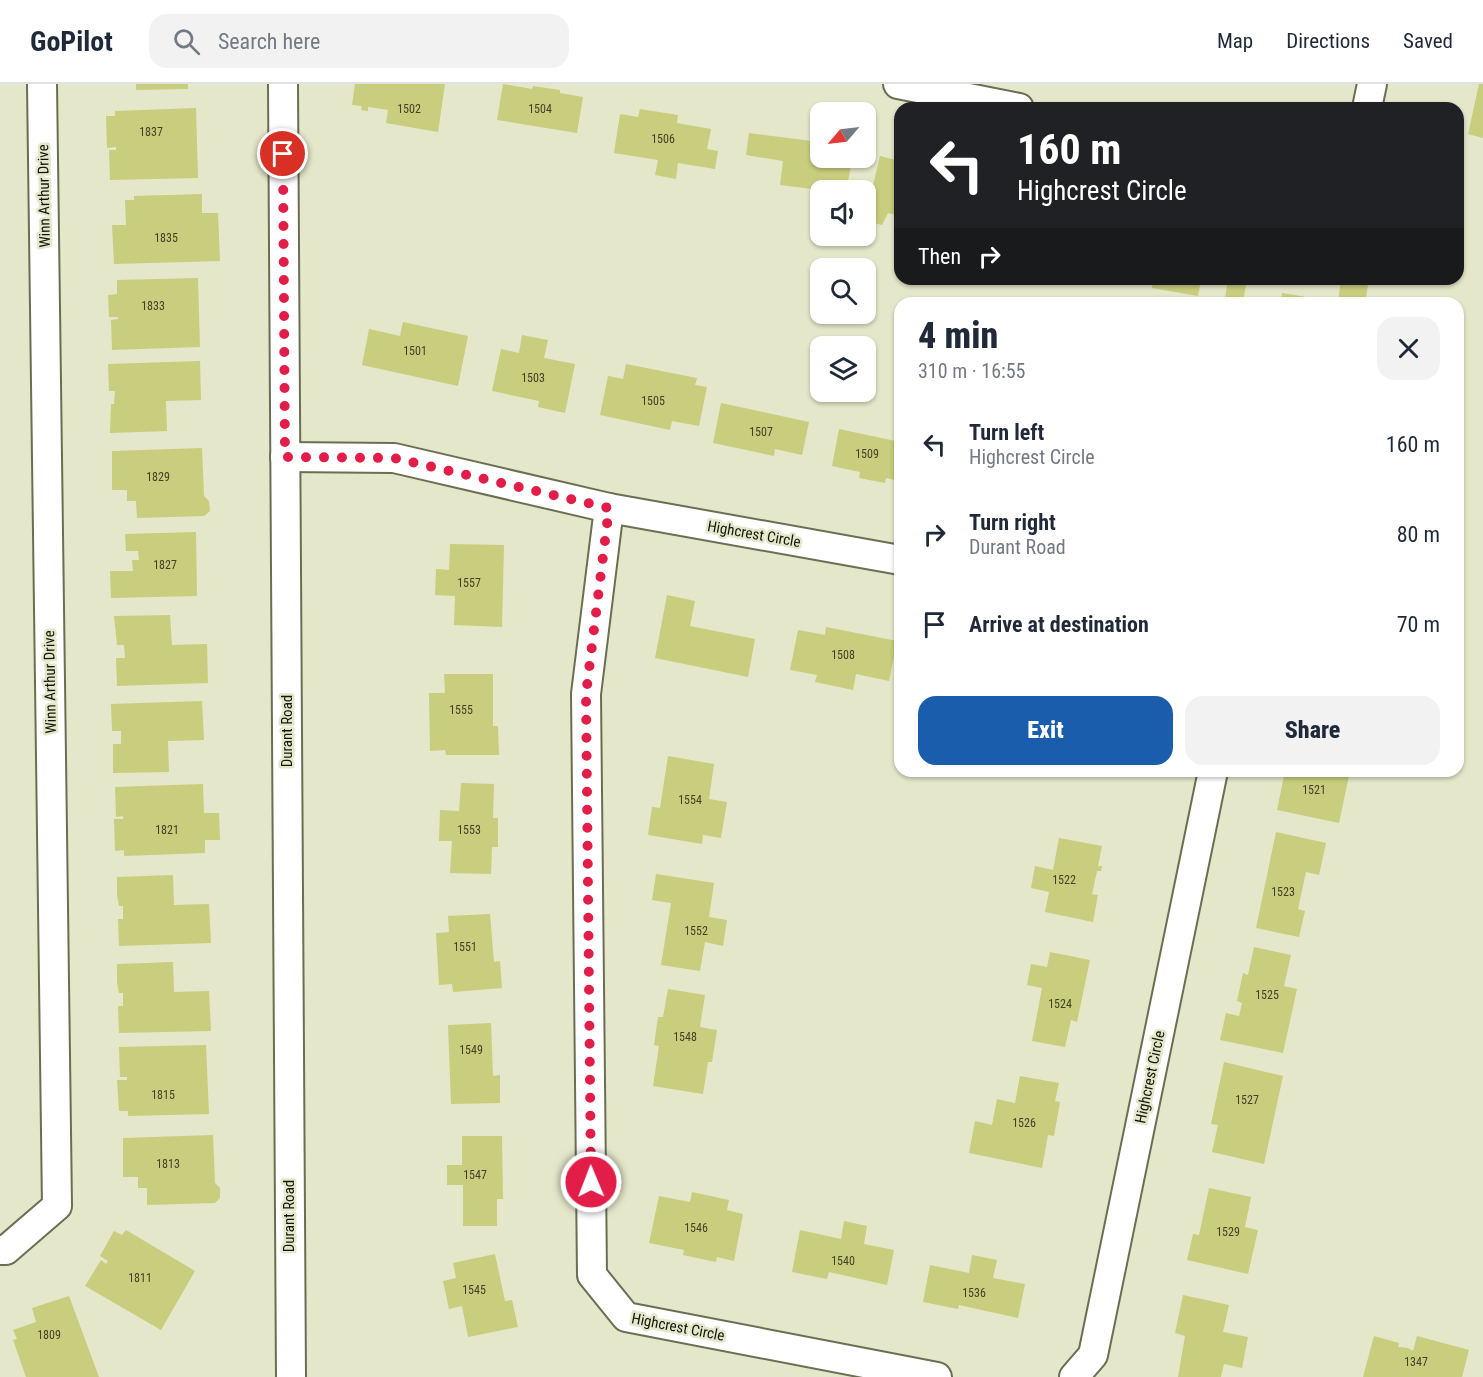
<!DOCTYPE html>
<meta charset="utf-8">
<style>
:root{--surface:#fff;--page:#f2f2f3;--text:#1f2937;--muted:#747a83;--line:#e0e1e3;--accent:#1a5dad}
body{margin:0;font-family:"Roboto Condensed",sans-serif;background:var(--page);color:var(--text);height:100vh;display:flex;flex-direction:column;font-size:22px;white-space:nowrap}
*{box-sizing:border-box;margin:0}
p{font-size:20px;color:var(--muted)}
.icon{flex:none;width:33px;height:33px;fill:none;stroke:currentColor;stroke-width:2;stroke-linecap:round;stroke-linejoin:round}
.map{position:relative;flex:1;overflow:hidden}
.panel{position:absolute;left:894px;top:213px;width:570px;height:480px;display:flex;flex-direction:column;background:var(--surface);border-radius:18px;box-shadow:0 2px 4px #0004}
.panel>*{flex:none}
.top-card{position:absolute;left:894px;top:18px;width:570px;height:183px;border-radius:18px;box-shadow:0 2px 4px #0004;background:#202124;color:#fff;overflow:hidden}
.needle{width:39px;rotate:242deg}
.fabs{position:absolute;left:810px;top:18px;display:grid;gap:12px}
.fabs a{display:grid;place-items:center;width:66px;height:66px;border-radius:12px;background:var(--surface);box-shadow:0 2px 4px #0004;font-size:30px}
.pin{position:absolute;display:grid;place-items:center;width:51px;height:51px;color:#fff;margin:-26px;border:3px solid #fff;border-radius:50%;box-shadow:0 2px 6px #0007}
.me{position:absolute;width:66px;margin:-33px;rotate:359deg;stroke-linejoin:round;filter:drop-shadow(0 0 4px #0008)}
.turn{display:flex;align-items:center;gap:21px;height:126px;padding:0 24px;font-size:27px}
.turn .icon{width:78px;height:78px;stroke-width:2.5}
.turn b{display:block;font-size:42px;line-height:51px}
.then{display:flex;align-items:center;height:57px;padding:0 24px;background:#0003;gap:12px;font-size:22px}
.round{display:grid;place-items:center;flex:none;width:63px;height:63px;border-radius:18px;background:var(--page)}
.headline{display:flex;align-items:center;justify-content:space-between;height:102px;padding:0 24px}
h1{font-size:36px;font-weight:800;line-height:45px}
.cta{display:flex;gap:12px;margin-top:auto;padding:12px 24px}
.cta a{flex:1;height:69px;border-radius:18px;background:var(--accent);color:#fff;font-size:24px;font-weight:800;line-height:69px;text-align:center}
.cta a+a{background:var(--page);color:var(--text)}
ul{padding:0;list-style:none}
li{display:flex;align-items:center;gap:18px;height:90px;padding:0 24px}
li div{flex:1}
li b{display:block;font-size:22px}
li em{font-style:normal}
header{display:flex;align-items:center;gap:36px;box-sizing:border-box;height:84px;padding:0 30px;background:var(--surface);border-bottom:2px solid var(--line)}
header strong{font-size:28px}
nav{display:flex;gap:33px;margin-inline-start:auto;font-size:21px}
.search{width:420px;height:54px;background:var(--page);display:flex;align-items:center;gap:15px;box-sizing:border-box;padding:0 21px;border-radius:18px;color:var(--muted);font-size:22px}
.map>svg:first-child{display:block}
.building{fill:#c8ce7d}
.lines{fill:none;stroke-linecap:round;stroke-linejoin:round}
.minor-casing{stroke:#6c6e53;stroke-width:32}
.minor{stroke:#fff;stroke-width:28}
.route{stroke:#e11d48;stroke-width:10;stroke-dasharray:0 18}
.labels{text-anchor:middle;stroke-width:5;stroke-linejoin:round;paint-order:stroke}
.number-label{font-size:12px;fill:#414327}
.street-label{font-size:15px;fill:#14150a;stroke:#e4e7c9}
</style>
<header>
<strong>GoPilot</strong>
<div class="search"><svg class="icon" aria-label="search" viewBox="0 0 24 24"><circle cx="10" cy="10" r="6"/><path d="M15 15l6 6"/></svg>Search here</div>
<nav><a>Map</a><a>Directions</a><a>Saved</a></nav>
</header>
<div class="map">
<svg width="1483" height="1293" viewBox="0 0 1483 1293">
<rect width="100%" height="100%" fill="#e4e7c9"/>
<g class="building">
<path d="M136,0H188V5L136,6Z"/>
<path d="M355,0H445L438,48L386,39L388,26L368,23V27L361,26L362,22L352,21Z"/>
<path d="M503,0L532,5L533,2L560,6V9L583,13L577,49L497,36Z"/>
<path d="M1479,0H1483V54L1468,50Z"/>
<path d="M196,24L198,94L110,96L109,66H116V63L107,64L106,32H115V27Z"/>
<path d="M640,25L678,31L677,39L711,45L707,65L718,67L715,85L678,79L676,95L655,91L658,76L614,69L620,30L638,33Z"/>
<path d="M749,49L820,58V74H852L847,104L836,102L835,106H821L780,101L783,77L746,71Z"/>
<path d="M880,72L900,77V132L888,129L882,141L866,137V117L867,113L870,114Z"/>
<path d="M202,110V129H218L220,177L114,180L112,141H126L125,116H134V112Z"/>
<path d="M198,194L200,263L112,266L111,236L118,235V233H109L108,211L117,210V196Z"/>
<path d="M1153,195H1211V198L1201,196L1198,212L1152,204Z"/>
<path d="M1228,195H1247L1243,218L1225,215Z"/>
<path d="M1341,195H1369L1365,219H1338Z"/>
<path d="M1282,209L1336,218V219H1281Z"/>
<path d="M403,238L468,252L458,302L362,281L369,245L400,252Z"/>
<path d="M522,251L548,256L544,274L575,280L565,329L538,323L539,317L492,307L501,265L519,269Z"/>
<path d="M200,277L201,316L166,317L167,347L110,349L111,320H114L115,307H109L108,280Z"/>
<path d="M626,280L697,294L695,301L707,303L699,342L672,337L670,346L600,331L608,292L623,295Z"/>
<path d="M721,319L809,338L802,371L775,365L774,372L713,359Z"/>
<path d="M839,345L900,358V397L886,394L885,399L859,394L860,388L832,382Z"/>
<path d="M202,364L204,412L209,417L210,427L204,432L137,434L136,417H127V406H112V367Z"/>
<path d="M196,448L197,512L111,514L110,487H133L132,476H139L138,467H126L125,450Z"/>
<path d="M450,460L504,461L502,543L454,541L455,512L435,511L436,485L449,486Z"/>
<path d="M667,511L695,517L690,542L755,555L748,593L655,574Z"/>
<path d="M170,531L172,561L207,560L208,599L117,602L116,574H125L124,561H117L114,532Z"/>
<path d="M826,543L897,557L889,597L856,590L853,606L815,598L817,591L790,586L798,546L825,551Z"/>
<path d="M444,590H493V642H498L499,671H446L445,666L430,667L429,609H445Z"/>
<path d="M202,617L204,656L168,657L169,688L113,689V660H121V647H112L111,620Z"/>
<path d="M668,672L714,680L709,715L727,718L721,754L703,751L702,760L648,751L652,723L660,724Z"/>
<path d="M1285,687H1350L1339,739L1277,726Z"/>
<path d="M461,699L494,700L493,734H498V763H492L491,790L450,789L452,757H439L440,726L459,727Z"/>
<path d="M203,700L204,729H219L220,756H205V769L124,772V766L115,767L114,735H123V732L116,733L115,703Z"/>
<path d="M1276,748L1326,759L1319,791L1306,788L1298,825L1305,827L1299,853L1256,844Z"/>
<path d="M1059,754L1102,762L1098,782H1102L1101,787H1097L1092,810L1098,811L1093,838L1045,828L1049,808L1031,804L1035,782L1053,786Z"/>
<path d="M656,790L714,799L709,833L727,836L723,862L705,858L700,887L661,881L671,819L652,816Z"/>
<path d="M173,791L174,821L209,820L211,859L119,862L118,835H123V822H119L117,811V793Z"/>
<path d="M490,830L494,878L500,877L502,904L453,908L452,900L439,901L436,849L449,848L448,832Z"/>
<path d="M1254,863L1291,871L1284,902L1297,905L1283,969L1220,956L1226,929L1239,932L1242,919L1237,917L1243,889L1248,891Z"/>
<path d="M1050,868L1090,876L1077,938L1071,936L1065,963L1032,957L1042,904L1027,901L1031,880L1047,883Z"/>
<path d="M173,878L174,908L209,907L211,947L119,949L118,922H123V909H119L117,898V880Z"/>
<path d="M668,905L705,911L700,943L717,946L712,978H708L703,1010L653,1002L659,962L654,961L658,933H663Z"/>
<path d="M491,939L493,992L500,991V1019L451,1020L448,941Z"/>
<path d="M206,961L209,1030L128,1032V1027H119L117,996H127V993H120L119,963Z"/>
<path d="M1224,978L1283,992L1264,1080L1212,1068L1218,1041L1211,1040Z"/>
<path d="M1020,992L1059,999L1055,1017L1060,1018L1054,1052L1048,1051L1042,1084L969,1069L975,1037L992,1041L997,1015L1015,1019Z"/>
<path d="M213,1051L215,1099L220,1104V1114L215,1119L147,1121V1104H138V1093H123V1054Z"/>
<path d="M462,1052H502L503,1115H497V1142H463V1101H447V1081H462Z"/>
<path d="M1209,1104L1251,1113L1245,1143L1258,1146L1248,1190L1187,1176L1193,1150L1199,1151Z"/>
<path d="M692,1108L729,1116L727,1126L743,1130L734,1177L717,1173L716,1178L683,1171L684,1166L649,1159L659,1112L690,1118Z"/>
<path d="M844,1137L867,1142L864,1160L894,1166L887,1201L829,1188L827,1195L792,1188L800,1146L841,1155Z"/>
<path d="M126,1146L195,1187L161,1246L85,1202L101,1176L106,1180L108,1177L100,1172L114,1147L122,1151Z"/>
<path d="M495,1170L505,1217L512,1216L518,1243L468,1253L462,1222L449,1225L443,1197L456,1194L453,1179Z"/>
<path d="M972,1171L997,1176L993,1194L1025,1200L1018,1234L959,1221L958,1225L923,1218L930,1181L969,1189Z"/>
<path d="M1183,1211L1229,1221L1223,1248L1248,1253L1242,1284L1224,1280L1221,1293H1178L1185,1252L1175,1249Z"/>
<path d="M69,1212L99,1293H26L13,1256L17,1255L13,1246L36,1238L32,1224Z"/>
<path d="M1374,1252L1399,1259L1398,1263L1408,1264L1413,1267L1417,1252L1469,1266L1462,1293H1363Z"/>
</g>
<g class="lines">
<g class="minor-casing">
<g id="minor">
<path d="M283,0L291,1293"/>
<path d="M898,0L1019,24"/>
<path d="M1367,24L1372,0"/>
<path d="M285,373L394,374L609,424"/>
<path d="M900,476L609,424L586,610L592,1191L626,1233L937,1293"/>
<path d="M0,1166H6L57,1122L42,0"/>
<path d="M1074,1293L1093,1271L1213,687"/>
</g>
</g>
<use href="#minor" class="minor"/>
</g>
<g class="lines">
<path class="route" d="M283,70L285,373L394,374L609,424L586,610L591,1098"/>
</g>
<g class="labels">
<g class="number-label">
<text x="409" y="29">1502</text>
<text x="540" y="29">1504</text>
<text x="151" y="52">1837</text>
<text x="663" y="59">1506</text>
<text x="166" y="158">1835</text>
<text x="153" y="226">1833</text>
<text x="415" y="271">1501</text>
<text x="533" y="298">1503</text>
<text x="653" y="321">1505</text>
<text x="761" y="352">1507</text>
<text x="867" y="374">1509</text>
<text x="158" y="397">1829</text>
<text x="165" y="485">1827</text>
<text x="469" y="503">1557</text>
<text x="843" y="575">1508</text>
<text x="461" y="630">1555</text>
<text x="1314" y="710">1521</text>
<text x="690" y="720">1554</text>
<text x="167" y="750">1821</text>
<text x="469" y="750">1553</text>
<text x="1064" y="800">1522</text>
<text x="1283" y="812">1523</text>
<text x="696" y="851">1552</text>
<text x="465" y="867">1551</text>
<text x="1267" y="915">1525</text>
<text x="1060" y="924">1524</text>
<text x="685" y="957">1548</text>
<text x="471" y="970">1549</text>
<text x="163" y="1015">1815</text>
<text x="1247" y="1020">1527</text>
<text x="1024" y="1043">1526</text>
<text x="168" y="1084">1813</text>
<text x="475" y="1095">1547</text>
<text x="696" y="1148">1546</text>
<text x="1228" y="1152">1529</text>
<text x="843" y="1181">1540</text>
<text x="140" y="1198">1811</text>
<text x="474" y="1210">1545</text>
<text x="974" y="1213">1536</text>
<text x="49" y="1255">1809</text>
<text x="1416" y="1282">1347</text>
</g>
<g class="street-label">
<text transform="translate(44 112) rotate(-91)" y="5">Winn Arthur Drive</text>
<text transform="translate(754 450) rotate(10)" y="5">Highcrest Circle</text>
<text transform="translate(50 598) rotate(-91)" y="5">Winn Arthur Drive</text>
<text transform="translate(287 647) rotate(-90)" y="5">Durant Road</text>
<text transform="translate(1150 993) rotate(-78)" y="5">Highcrest Circle</text>
<text transform="translate(289 1132) rotate(-90)" y="5">Durant Road</text>
<text transform="translate(678 1243) rotate(11)" y="5">Highcrest Circle</text>
</g>
</g>
</svg>
<div class="fabs">
<a><svg class="needle" viewBox="-14 -14 28 28"><path d="M0-13l5 13h-10z" fill="#e53935"/><path d="M0 13l5-13h-10z" fill="#747a83"/></svg></a>
<a><svg class="icon" aria-label="sound" viewBox="0 0 24 24"><path d="M4 9h4l5-4v14l-5-4H4zM17 9q2 3 0 6"/></svg></a>
<a><svg class="icon" aria-label="search" viewBox="0 0 24 24"><circle cx="10" cy="10" r="6"/><path d="M15 15l6 6"/></svg></a>
<a><svg class="icon" aria-label="layers" viewBox="0 0 24 24"><path d="M12 4l9 5-9 5-9-5zM3 14l9 5 9-5"/></svg></a>
</div>
<div class="pin" style="left:283px;top:70px;background:#d93025"><svg class="icon" aria-label="arrive" viewBox="0 0 24 24"><path d="M6 21V4h12l-3 4 3 4H6"/></svg></div>
<svg class="me" style="left:591px;top:1098px" viewBox="-20 -20 40 40"><circle r="17" fill="#e11d48" stroke="#fff" stroke-width="3"/><path d="M0-11L8 9 0 5-8 9z" fill="#fff"/></svg>
<div class="top-card">
<div class="turn"><svg class="icon" aria-label="left" viewBox="0 0 24 24"><path d="M17 20v-9H6M10 6l-5 5 5 5"/></svg><div><b>160 m</b>Highcrest Circle</div></div>
<div class="then">Then<svg class="icon" aria-label="right" viewBox="0 0 24 24"><path d="M7 20v-9h11M14 6l5 5-5 5"/></svg></div>
</div>
<section class="panel">
<div class="headline"><div><h1>4 min</h1><p>310 m · 16:55</p></div><a class="round"><svg class="icon" aria-label="close" viewBox="0 0 24 24"><path d="M6 6l12 12M18 6L6 18"/></svg></a></div>
<ul>
<li><svg class="icon" aria-label="left" viewBox="0 0 24 24"><path d="M17 20v-9H6M10 6l-5 5 5 5"/></svg><div><b>Turn left</b><p>Highcrest Circle</p></div><em>160 m</em></li>
<li><svg class="icon" aria-label="right" viewBox="0 0 24 24"><path d="M7 20v-9h11M14 6l5 5-5 5"/></svg><div><b>Turn right</b><p>Durant Road</p></div><em>80 m</em></li>
<li><svg class="icon" aria-label="arrive" viewBox="0 0 24 24"><path d="M6 21V4h12l-3 4 3 4H6"/></svg><div><b>Arrive at destination</b></div><em>70 m</em></li>
</ul>
<div class="cta"><a>Exit</a><a>Share</a></div>
</section>
</div>
